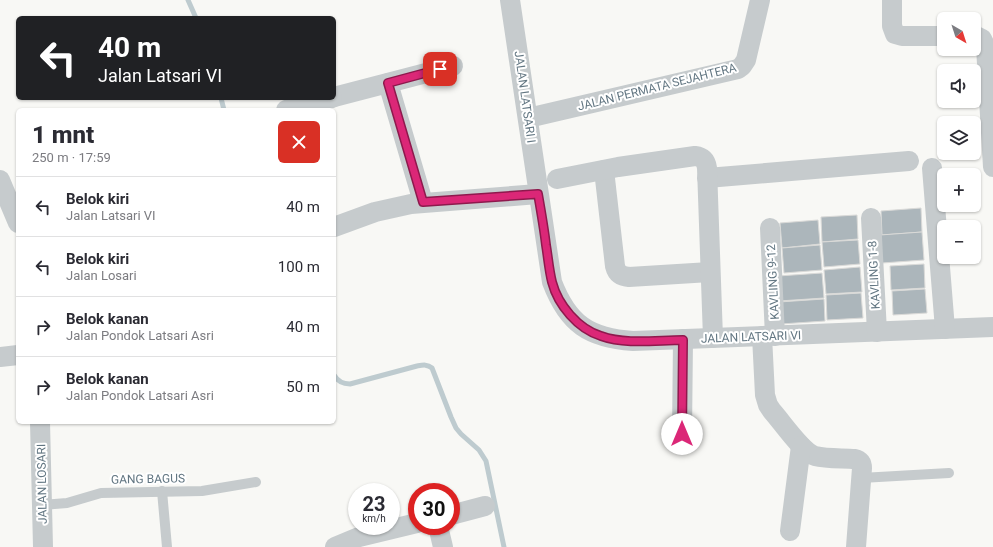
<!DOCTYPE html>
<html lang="id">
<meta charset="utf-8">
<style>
:root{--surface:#fff;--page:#f2f2f3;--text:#2b2b33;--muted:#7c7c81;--line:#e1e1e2}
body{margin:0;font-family:Roboto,sans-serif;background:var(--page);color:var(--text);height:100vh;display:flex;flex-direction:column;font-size:15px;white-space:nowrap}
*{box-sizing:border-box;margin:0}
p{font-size:13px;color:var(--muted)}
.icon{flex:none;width:22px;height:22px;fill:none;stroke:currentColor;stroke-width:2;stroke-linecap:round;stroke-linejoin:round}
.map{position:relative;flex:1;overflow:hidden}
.side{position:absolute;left:16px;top:108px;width:320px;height:316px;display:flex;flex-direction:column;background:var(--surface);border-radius:6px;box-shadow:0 1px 3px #0004}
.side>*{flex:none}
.banner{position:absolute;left:16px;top:16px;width:320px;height:84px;border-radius:6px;box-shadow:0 1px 3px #0004;background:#202124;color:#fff;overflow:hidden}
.needle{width:26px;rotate:141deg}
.tools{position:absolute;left:937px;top:12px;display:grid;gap:8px}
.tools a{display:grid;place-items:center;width:44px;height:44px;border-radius:6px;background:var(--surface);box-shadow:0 1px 3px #0004;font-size:20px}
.speed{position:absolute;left:348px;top:483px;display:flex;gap:8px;font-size:20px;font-weight:700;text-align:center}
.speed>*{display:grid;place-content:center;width:52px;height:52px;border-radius:50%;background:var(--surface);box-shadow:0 1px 3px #0004;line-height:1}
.speed small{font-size:10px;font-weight:400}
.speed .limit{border:6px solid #d22;background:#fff;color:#111}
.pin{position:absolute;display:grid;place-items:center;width:34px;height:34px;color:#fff;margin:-17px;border-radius:8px;box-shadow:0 2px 6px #0006}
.me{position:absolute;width:44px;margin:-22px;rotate:0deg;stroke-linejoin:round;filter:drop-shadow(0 0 3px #0008)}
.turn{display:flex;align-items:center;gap:14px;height:84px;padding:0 16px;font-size:18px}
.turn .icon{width:52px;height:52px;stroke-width:2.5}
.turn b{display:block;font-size:28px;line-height:34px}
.round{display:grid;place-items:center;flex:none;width:42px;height:42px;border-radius:6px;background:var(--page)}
.summary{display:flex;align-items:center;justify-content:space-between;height:68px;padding:0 16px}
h1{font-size:24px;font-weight:800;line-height:30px}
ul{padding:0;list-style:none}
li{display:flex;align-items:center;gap:12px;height:60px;padding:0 16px;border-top:1px solid var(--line)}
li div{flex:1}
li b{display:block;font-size:15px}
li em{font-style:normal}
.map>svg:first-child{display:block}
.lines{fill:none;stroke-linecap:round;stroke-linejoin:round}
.stream{stroke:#becbcf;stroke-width:5}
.building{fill:#acb6bb;stroke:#dadad8}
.service{stroke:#c6cbcd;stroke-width:10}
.minor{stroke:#c6cbcd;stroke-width:20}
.route-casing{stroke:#8e194d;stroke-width:10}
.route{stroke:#db2777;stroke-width:7}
.labels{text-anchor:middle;stroke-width:4;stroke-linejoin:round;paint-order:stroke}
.street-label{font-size:12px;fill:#627682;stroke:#fff}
</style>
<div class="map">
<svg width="993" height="547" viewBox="0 0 993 547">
<rect width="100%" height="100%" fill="#f8f8f5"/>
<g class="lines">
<g class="stream">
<path d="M188,0L196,18"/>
<path d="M221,98L224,110"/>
<path d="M334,375C338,382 343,384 350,384L417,366C423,365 427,364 432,368L451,417L456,428L461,434L479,450L486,461L504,547"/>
</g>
</g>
<g class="building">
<path d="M921,208L922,232L882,235L881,211Z"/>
<path d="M857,215L858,239L822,242L821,217Z"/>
<path d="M818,220L820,244L782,248L780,223Z"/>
<path d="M922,232L924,260L882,263L880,235Z"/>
<path d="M858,240L860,264L824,267L822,242Z"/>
<path d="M820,245L822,270L784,273L782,248Z"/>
<path d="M924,264L925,288L891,290L890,266Z"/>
<path d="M860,267L862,292L826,294L824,270Z"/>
<path d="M822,273L824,298L779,301L778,276Z"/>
<path d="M925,289L927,313L893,315L892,291Z"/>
<path d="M861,293L863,318L827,320L826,295Z"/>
<path d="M824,299L825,321L781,324L779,302Z"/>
</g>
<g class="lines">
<g class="service">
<path d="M861,478L949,473"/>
<path d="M162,491L167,547"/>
<path d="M42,505L67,503L101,493L202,491L256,482"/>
</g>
<g class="minor">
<path d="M510,0L552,282C568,324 589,338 633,341L993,327"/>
<path d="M892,0V26L895,34L902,36H944"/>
<path d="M974,35L982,39L986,47L993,167"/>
<path d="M388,83L423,202"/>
<path d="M334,97L453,66"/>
<path d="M286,110L332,98"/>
<path d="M528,118L738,69L742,66L746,60L760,0"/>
<path d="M932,168L945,329"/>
<path d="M604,170L615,266C617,274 621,276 629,277L710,272"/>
<path d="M707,178L909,161"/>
<path d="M557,179L618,167L695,156C703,157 706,161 707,168L713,338"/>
<path d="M0,180L18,223"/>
<path d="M871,218L877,332"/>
<path d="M334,227L375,212L411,204L538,194"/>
<path d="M770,228L775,336"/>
<path d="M762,336L765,395L768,405L772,411C782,422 802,452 815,456C827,459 842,458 855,459C860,460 862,463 862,468L856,547"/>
<path d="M0,357L18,355"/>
<path d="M40,422L43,547"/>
<path d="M682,434L683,339"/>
<path d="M451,515L485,506"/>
<path d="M438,526L443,547"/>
<path d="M790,531L801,446"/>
<path d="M335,547L359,537L417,523"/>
</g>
</g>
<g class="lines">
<g class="route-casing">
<path id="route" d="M440,69L388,83L423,202L538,194C541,211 544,228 546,245C548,257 549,270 552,282C558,305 578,329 601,336C626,345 657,340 683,340L682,434"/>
</g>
<use href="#route" class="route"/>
</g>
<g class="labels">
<g class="street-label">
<text transform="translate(657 87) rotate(-14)" y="4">JALAN PERMATA SEJAHTERA</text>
<text transform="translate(525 97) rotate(82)" y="4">JALAN LATSARI I</text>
<text transform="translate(874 275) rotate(-93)" y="4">KAVLING 1-8</text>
<text transform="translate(773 282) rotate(-93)" y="4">KAVLING 9-12</text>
<text transform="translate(751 337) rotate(-2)" y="4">JALAN LATSARI VI</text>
<text transform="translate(148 479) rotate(-1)" y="4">GANG BAGUS</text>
<text transform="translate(42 484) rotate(-91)" y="4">JALAN LOSARI</text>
</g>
</g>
</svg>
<div class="tools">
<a><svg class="needle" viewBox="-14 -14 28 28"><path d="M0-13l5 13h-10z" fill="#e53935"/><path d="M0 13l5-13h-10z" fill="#7c7c81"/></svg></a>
<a><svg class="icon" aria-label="sound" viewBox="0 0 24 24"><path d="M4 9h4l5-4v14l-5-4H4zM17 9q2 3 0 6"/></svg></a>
<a><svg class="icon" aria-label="layers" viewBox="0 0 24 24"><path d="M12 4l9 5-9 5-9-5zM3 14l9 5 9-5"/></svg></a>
<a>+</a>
<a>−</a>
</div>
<div class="speed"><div>23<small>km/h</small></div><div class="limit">30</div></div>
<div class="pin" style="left:440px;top:69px;background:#d93025"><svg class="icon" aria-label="arrive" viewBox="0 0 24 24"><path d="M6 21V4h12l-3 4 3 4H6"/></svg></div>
<svg class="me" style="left:682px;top:434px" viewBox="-20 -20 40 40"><circle r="19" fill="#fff"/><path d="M0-13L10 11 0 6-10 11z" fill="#db2777"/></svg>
<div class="banner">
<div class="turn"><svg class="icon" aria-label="left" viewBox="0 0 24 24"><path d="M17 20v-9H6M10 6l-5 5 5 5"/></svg><div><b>40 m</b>Jalan Latsari VI</div></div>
</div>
<section class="side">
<div class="summary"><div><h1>1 mnt</h1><p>250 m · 17:59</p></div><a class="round" style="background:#d93025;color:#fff"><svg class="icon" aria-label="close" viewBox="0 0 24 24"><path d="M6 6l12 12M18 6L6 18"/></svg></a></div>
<ul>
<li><svg class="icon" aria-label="left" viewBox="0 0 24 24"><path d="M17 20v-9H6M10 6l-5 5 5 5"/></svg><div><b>Belok kiri</b><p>Jalan Latsari VI</p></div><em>40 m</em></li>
<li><svg class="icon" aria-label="left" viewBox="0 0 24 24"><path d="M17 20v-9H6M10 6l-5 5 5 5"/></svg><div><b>Belok kiri</b><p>Jalan Losari</p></div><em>100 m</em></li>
<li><svg class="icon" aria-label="right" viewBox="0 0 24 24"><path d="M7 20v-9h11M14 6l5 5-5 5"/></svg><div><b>Belok kanan</b><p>Jalan Pondok Latsari Asri</p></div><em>40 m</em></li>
<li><svg class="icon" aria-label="right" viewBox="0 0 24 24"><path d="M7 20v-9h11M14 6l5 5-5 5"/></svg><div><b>Belok kanan</b><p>Jalan Pondok Latsari Asri</p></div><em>50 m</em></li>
</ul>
</section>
</div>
